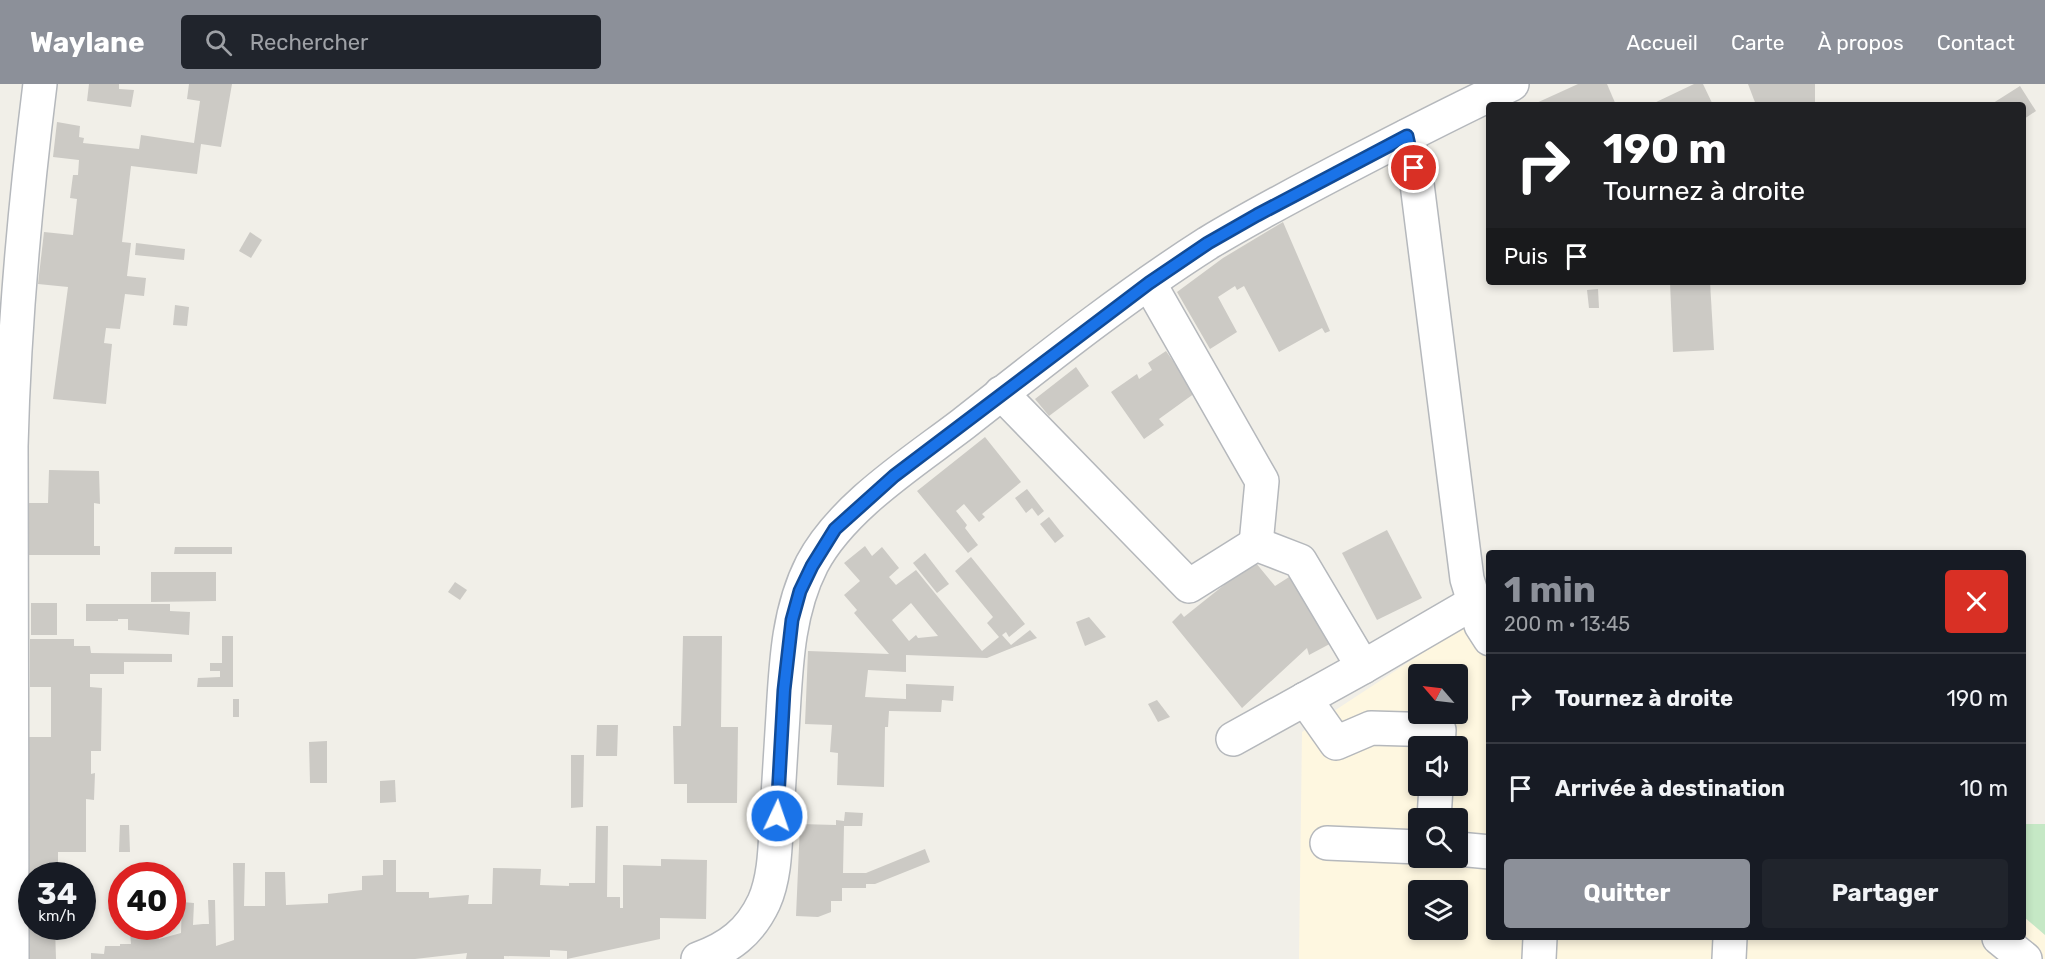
<!DOCTYPE html>
<html lang="fr">
<meta charset="utf-8">
<style>
:root{--surface:#171b24;--page:#20242c;--text:#f1f3f6;--muted:#9ea1a6;--line:#363941;--accent:#8c9099}
body{margin:0;font-family:Rubik,sans-serif;background:var(--page);color:var(--text);height:100vh;display:flex;flex-direction:column;font-size:22px;white-space:nowrap}
*{box-sizing:border-box;margin:0}
p{font-size:20px;color:var(--muted)}
.icon{flex:none;width:33px;height:33px;fill:none;stroke:currentColor;stroke-width:2;stroke-linecap:round;stroke-linejoin:round}
.map{position:relative;flex:1;overflow:hidden}
.sheet{position:absolute;left:1486px;top:466px;width:540px;height:390px;display:flex;flex-direction:column;background:var(--surface);border-radius:6px;box-shadow:0 3px 9px #0003}
.sheet>*{flex:none}
.hud{position:absolute;left:1486px;top:18px;width:540px;height:183px;border-radius:6px;box-shadow:0 3px 9px #0003;background:#202124;color:#fff;overflow:hidden}
.needle{width:39px;rotate:298deg}
.controls{position:absolute;left:1408px;top:580px;display:grid;gap:12px}
.controls a{display:grid;place-items:center;width:60px;height:60px;border-radius:6px;background:var(--surface);box-shadow:0 3px 9px #0003;font-size:30px}
.speed{position:absolute;left:18px;top:778px;display:flex;gap:12px;font-size:30px;font-weight:700;text-align:center}
.speed>*{display:grid;place-content:center;width:78px;height:78px;border-radius:50%;background:var(--surface);box-shadow:0 3px 9px #0003;line-height:1}
.speed small{font-size:15px;font-weight:400}
.speed .limit{border:9px solid #d22;background:#fff;color:#111}
.pin{position:absolute;display:grid;place-items:center;width:51px;height:51px;color:#fff;margin:-26px;border:3px solid #fff;border-radius:50%;box-shadow:0 2px 6px #0007}
.me{position:absolute;width:66px;margin:-33px;rotate:3deg;stroke-linejoin:round;filter:drop-shadow(0 0 4px #0008)}
.turn{display:flex;align-items:center;gap:21px;height:126px;padding:0 18px;font-size:27px}
.turn .icon{width:78px;height:78px;stroke-width:2.5}
.turn b{display:block;font-size:42px;line-height:51px}
.then{display:flex;align-items:center;height:57px;padding:0 18px;background:#0003;gap:12px;font-size:22px}
.round{display:grid;place-items:center;flex:none;width:63px;height:63px;border-radius:6px;background:var(--page)}
.summary{display:flex;align-items:center;justify-content:space-between;height:102px;padding:0 18px}
h1{font-size:36px;font-weight:700;line-height:45px;color:var(--accent)}
.button{display:flex;gap:12px;margin-top:auto;padding:12px 18px}
.button a{flex:1;height:69px;border-radius:6px;background:var(--accent);color:#fff;font-size:24px;font-weight:700;line-height:69px;text-align:center}
.button a+a{background:var(--page);color:var(--text)}
ul{padding:0;list-style:none}
li{display:flex;align-items:center;gap:18px;height:90px;padding:0 18px;border-top:2px solid var(--line)}
li div{flex:1}
li b{display:block;font-size:22px}
li em{font-style:normal}
header{display:flex;align-items:center;gap:36px;box-sizing:border-box;height:84px;padding:0 30px;background:var(--accent);color:#fff}
header strong{font-size:28px}
nav{display:flex;gap:33px;margin-inline-start:auto;font-size:21px}
.search{width:420px;height:54px;background:var(--page);display:flex;align-items:center;gap:15px;box-sizing:border-box;padding:0 21px;border-radius:6px;color:var(--muted);font-size:22px}
.map>svg:first-child{display:block}
.commercial{fill:#fef7e0;fill-rule:evenodd}
.green{fill:#c5e8c5}
.building{fill:#cccac5;fill-rule:evenodd}
.lines{fill:none;stroke-linecap:round;stroke-linejoin:round}
.minor-casing{stroke:#b5b8bc;stroke-width:36}
.minor{stroke:#fff;stroke-width:33}
.route-casing{stroke:#114b97;stroke-width:15}
.route{stroke:#1a73e8;stroke-width:10}
</style>
<header>
<strong>Waylane</strong>
<div class="search"><svg class="icon" aria-label="search" viewBox="0 0 24 24"><circle cx="10" cy="10" r="6"/><path d="M15 15l6 6"/></svg>Rechercher</div>
<nav><a>Accueil</a><a>Carte</a><a>À propos</a><a>Contact</a></nav>
</header>
<div class="map">
<svg width="2045" height="875" viewBox="0 0 2045 875">
<rect width="100%" height="100%" fill="#f1efe8"/>
<path class="commercial" d="M1489,533L1490,854H2024V833L2045,851V875H1299L1302,648L1456,547ZM1419,591H1458V630H1419ZM1419,663H1458V702H1419ZM1419,735H1458V774H1419ZM1419,807H1458V846H1419Z"/>
<path class="green" d="M2024,740H2045V851L2024,833Z"/>
<g class="building">
<path d="M89,0H119V5L134,6L131,23L87,17Z"/>
<path d="M189,0H232L221,63L201,60L197,90L131,82L122,158L131,159L127,192L146,194L144,212L125,210L120,245L106,244L104,259L112,260L106,320L53,315L68,203L38,200L44,148L73,151L77,115L70,114L73,91H78L79,76L53,73L57,38L80,42L79,53L84,54L83,59L139,65L141,51L194,59L200,17L187,15Z"/>
<path d="M1578,0H1607L1616,21H1532Z"/>
<path d="M1694,0H1703L1713,21H1650Z"/>
<path d="M1748,0H1815V21H1756Z"/>
<path d="M2020,2L2036,27L2024,35V21H1990Z"/>
<path d="M1283,138L1330,247L1325,249L1322,244L1279,268L1244,202L1237,206L1235,202L1218,213L1237,248L1210,265L1177,208L1223,174Z"/>
<path d="M250,148L262,156L251,174L239,167Z"/>
<path d="M136,159L185,165L184,176L135,171Z"/>
<path d="M1670,198H1710L1714,266L1673,268Z"/>
<path d="M1598,205L1599,224H1589L1587,206Z"/>
<path d="M175,221L189,223L187,242L173,241Z"/>
<path d="M1166,267L1195,309L1159,335L1164,341L1144,355L1111,308L1137,290L1139,295L1152,286L1148,279Z"/>
<path d="M1076,283L1089,302L1049,332L1035,315Z"/>
<path d="M985,353L1021,398L982,430L985,433L979,438L964,420L956,427L967,441L965,444L978,461L968,469L917,407Z"/>
<path d="M49,386L99,387L100,420L94,419V462H100V471H28V419H48Z"/>
<path d="M1027,405L1044,427L1038,432L1032,424L1026,429L1015,414Z"/>
<path d="M1049,433L1064,452L1055,459L1040,440Z"/>
<path d="M1387,446L1422,514L1377,536L1342,469Z"/>
<path d="M865,462L872,472L882,463L899,484L889,493L896,501L916,486L982,567L999,553L987,539L993,533L955,487L971,473L1025,540L1009,553L1006,548L1002,551L1011,561L1030,546L1037,554L987,574L906,571V588L868,586L865,613L906,615V600L954,602L953,617L942,616L941,628L889,627L888,643H885L884,703L837,701L838,669L830,668L832,641L805,640L808,567L889,570L854,529L857,526L844,511L860,497L844,479ZM911,519L938,552L918,554L916,551L909,557L892,536Z"/>
<path d="M175,463H232V470H174Z"/>
<path d="M925,469L949,500L937,509L913,479Z"/>
<path d="M1251,473L1275,502L1297,488L1339,555L1309,571L1307,564L1242,624L1172,538L1181,529L1184,533L1224,501L1221,497Z"/>
<path d="M151,488H216V517L151,518Z"/>
<path d="M455,498L467,506L460,516L448,508Z"/>
<rect x="31" y="519" width="26" height="32"/>
<path d="M86,520H170V527L190,528L189,551L128,546V535H118V537H86Z"/>
<path d="M1089,533L1106,553L1085,562L1076,538Z"/>
<path d="M222,552H233V603H197L198,594L220,593V587H210V579H222Z"/>
<path d="M683,552H722L721,643H738L737,719H687V700H674L673,642H681Z"/>
<path d="M30,555H74V562H90L91,569L172,570V578H124V590H90V603L102,604L101,667H91V690L95,689L94,716L86,715V768H58V792H32V843H55L56,875H28L29,653H51V603H30Z"/>
<rect x="233" y="615" width="6" height="18"/>
<path d="M1157,616L1170,633L1158,638L1148,620Z"/>
<path d="M597,641H618L617,672H596Z"/>
<path d="M327,657V699H310L309,658Z"/>
<path d="M571,671H584L583,723L571,724Z"/>
<path d="M395,696L396,718L380,719V697Z"/>
<path d="M845,728L863,729L862,742H844L843,789H866L925,765L930,778L875,800H866V804H842V817H831V828L818,833L796,832L800,740L836,741V736L844,737Z"/>
<path d="M120,741H129L130,768H119Z"/>
<path d="M596,742H608L607,813H620V824H623V781L661,782V775L707,776L706,835L660,834V855L567,875V867L550,866V873L504,872V875H466L467,869L415,875H91V869L104,870L105,862H120V860H131L130,848H159V855L181,849L182,818L194,819L193,841L203,840H209L208,816H215L216,862L234,856L233,779H245L244,822H265V788H285L286,821L328,819V810L362,806V792L383,791V776H396V808H429V814L469,811L468,820H492L493,784L541,785L540,801L569,802V799H595Z"/>
</g>
<g class="lines">
<g class="minor-casing">
<g id="minor">
<path d="M1407,52L1415,84L1467,495L1481,541L1490,555"/>
<path d="M1149,199L1262,397L1256,460"/>
<path d="M1001,309L1189,502L1256,460L1300,477L1363,583"/>
<path d="M1305,615L1336,659L1371,644L1439,646L1438,663"/>
<path d="M1233,655L1363,583L1473,519"/>
<path d="M1434,735L1436,702"/>
<path d="M1327,759L1419,763"/>
<path d="M1458,765L1490,768"/>
<path d="M1999,854L2025,875"/>
<path d="M12,875L11,362C14,241 25,120 40,0"/>
<path d="M698,875C729,864 750,848 764,818C776,791 775,757 777,729C779,696 781,664 783,631C786,580 788,527 812,480C842,423 912,379 963,340C1042,278 1123,213 1208,159C1256,130 1306,104 1356,78C1408,51 1459,25 1512,0"/>
<path d="M1539,875L1540,854"/>
<path d="M1729,875L1730,854"/>
</g>
</g>
<use href="#minor" class="minor"/>
</g>
<g class="lines">
<g class="route-casing">
<path id="route" d="M777,732L784,606L792,536L800,507L812,482L835,445L894,392L1149,199L1208,159L1257,131L1407,52L1414,84"/>
</g>
<use href="#route" class="route"/>
</g>
</svg>
<div class="controls">
<a><svg class="needle" viewBox="-14 -14 28 28"><path d="M0-13l5 13h-10z" fill="#e53935"/><path d="M0 13l5-13h-10z" fill="#9ea1a6"/></svg></a>
<a><svg class="icon" aria-label="sound" viewBox="0 0 24 24"><path d="M4 9h4l5-4v14l-5-4H4zM17 9q2 3 0 6"/></svg></a>
<a><svg class="icon" aria-label="search" viewBox="0 0 24 24"><circle cx="10" cy="10" r="6"/><path d="M15 15l6 6"/></svg></a>
<a><svg class="icon" aria-label="layers" viewBox="0 0 24 24"><path d="M12 4l9 5-9 5-9-5zM3 14l9 5 9-5"/></svg></a>
</div>
<div class="speed"><div>34<small>km/h</small></div><div class="limit">40</div></div>
<div class="pin" style="left:1414px;top:84px;background:#d93025"><svg class="icon" aria-label="arrive" viewBox="0 0 24 24"><path d="M6 21V4h12l-3 4 3 4H6"/></svg></div>
<svg class="me" style="left:777px;top:732px" viewBox="-20 -20 40 40"><circle r="17" fill="#1a73e8" stroke="#fff" stroke-width="3"/><path d="M0-11L8 9 0 5-8 9z" fill="#fff"/></svg>
<div class="hud">
<div class="turn"><svg class="icon" aria-label="right" viewBox="0 0 24 24"><path d="M7 20v-9h11M14 6l5 5-5 5"/></svg><div><b>190 m</b>Tournez à droite</div></div>
<div class="then">Puis<svg class="icon" aria-label="arrive" viewBox="0 0 24 24"><path d="M6 21V4h12l-3 4 3 4H6"/></svg></div>
</div>
<section class="sheet">
<div class="summary"><div><h1>1 min</h1><p>200 m · 13:45</p></div><a class="round" style="background:#d93025;color:#fff"><svg class="icon" aria-label="close" viewBox="0 0 24 24"><path d="M6 6l12 12M18 6L6 18"/></svg></a></div>
<ul>
<li><svg class="icon" aria-label="right" viewBox="0 0 24 24"><path d="M7 20v-9h11M14 6l5 5-5 5"/></svg><div><b>Tournez à droite</b></div><em>190 m</em></li>
<li><svg class="icon" aria-label="arrive" viewBox="0 0 24 24"><path d="M6 21V4h12l-3 4 3 4H6"/></svg><div><b>Arrivée à destination</b></div><em>10 m</em></li>
</ul>
<div class="button"><a>Quitter</a><a>Partager</a></div>
</section>
</div>
